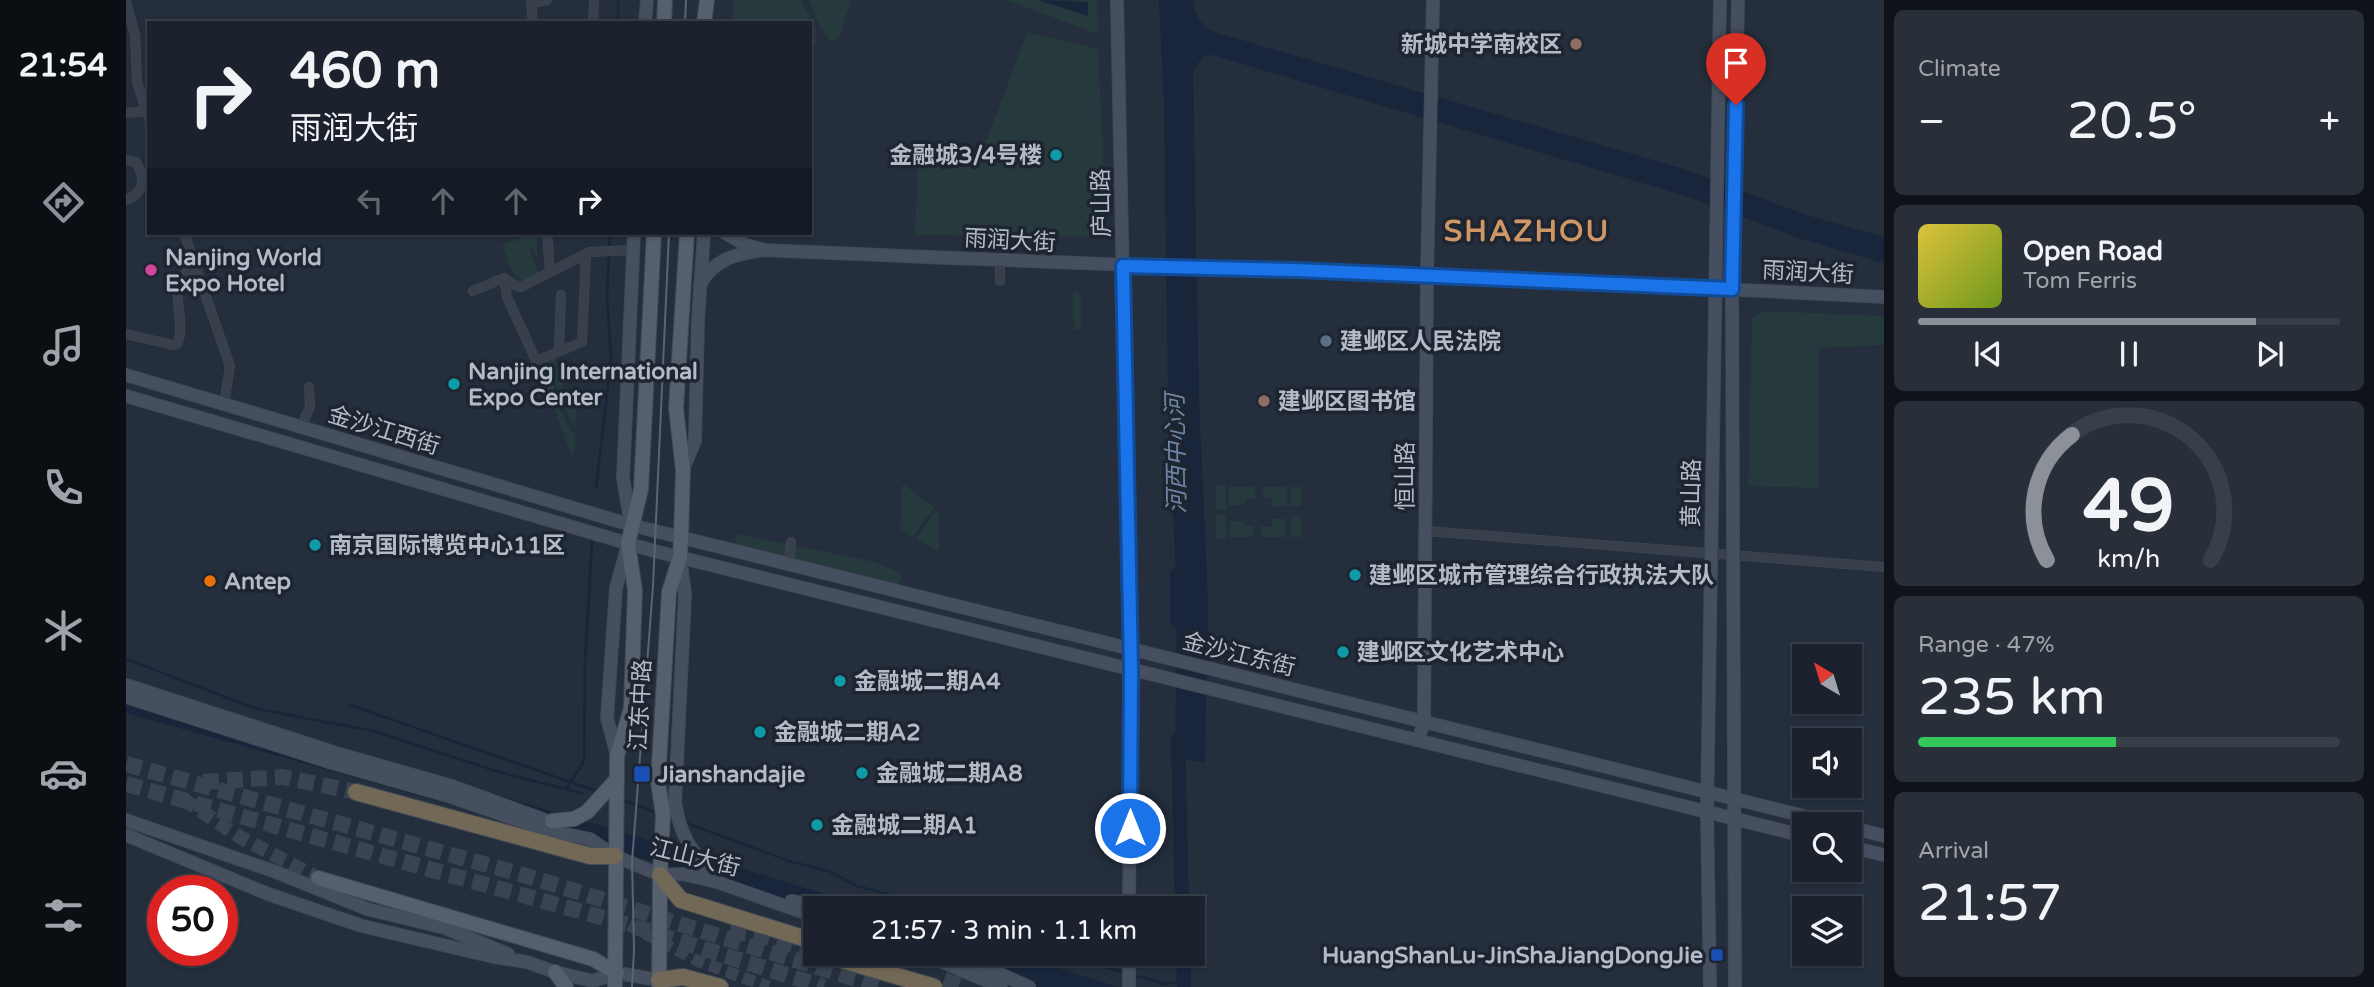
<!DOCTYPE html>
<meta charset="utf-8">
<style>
:root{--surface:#1b222d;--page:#282f39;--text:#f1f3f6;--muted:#a0a4aa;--line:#393f49;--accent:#8c9099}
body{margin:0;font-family:"Varela Round","Noto Sans SC",sans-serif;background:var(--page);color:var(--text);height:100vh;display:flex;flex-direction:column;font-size:26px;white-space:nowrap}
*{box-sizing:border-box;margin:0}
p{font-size:23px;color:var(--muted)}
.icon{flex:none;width:38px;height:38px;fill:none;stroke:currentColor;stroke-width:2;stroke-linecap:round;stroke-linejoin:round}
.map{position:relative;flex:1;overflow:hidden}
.sheet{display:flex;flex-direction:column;gap:10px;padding:10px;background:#0f1319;width:490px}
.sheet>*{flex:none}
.guide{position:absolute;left:21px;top:21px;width:665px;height:214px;border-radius:0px;box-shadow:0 2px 5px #0004,0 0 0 2px var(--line);background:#1b222d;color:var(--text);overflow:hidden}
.needle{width:46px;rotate:322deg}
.tools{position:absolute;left:1666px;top:644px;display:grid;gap:14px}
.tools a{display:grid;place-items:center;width:70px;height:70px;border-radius:0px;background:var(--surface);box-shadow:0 2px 5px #0004,0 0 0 2px var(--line);font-size:35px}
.speed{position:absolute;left:21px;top:875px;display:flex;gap:14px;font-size:35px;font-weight:700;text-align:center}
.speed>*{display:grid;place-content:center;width:91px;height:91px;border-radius:50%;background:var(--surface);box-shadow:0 2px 5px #0004,0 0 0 2px var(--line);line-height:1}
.speed .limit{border:10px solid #d22;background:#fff;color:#111}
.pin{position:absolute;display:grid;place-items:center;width:60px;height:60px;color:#fff;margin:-72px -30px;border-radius:50% 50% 50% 0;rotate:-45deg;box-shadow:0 0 7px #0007}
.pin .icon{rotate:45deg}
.me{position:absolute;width:77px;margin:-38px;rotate:0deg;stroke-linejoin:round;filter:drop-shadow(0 0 5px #0008)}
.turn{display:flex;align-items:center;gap:24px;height:147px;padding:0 28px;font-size:32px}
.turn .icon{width:91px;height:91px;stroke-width:2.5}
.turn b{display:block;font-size:49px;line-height:60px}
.lanes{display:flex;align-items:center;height:66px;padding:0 28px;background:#0003;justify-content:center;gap:35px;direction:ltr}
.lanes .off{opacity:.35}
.big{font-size:52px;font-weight:600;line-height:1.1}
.sheet .tile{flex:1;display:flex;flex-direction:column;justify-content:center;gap:10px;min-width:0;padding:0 24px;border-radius:10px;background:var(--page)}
.sheet .dial{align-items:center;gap:0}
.dial svg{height:182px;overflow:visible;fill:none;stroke:var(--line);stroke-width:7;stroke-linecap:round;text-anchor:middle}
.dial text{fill:var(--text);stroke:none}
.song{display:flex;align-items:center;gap:21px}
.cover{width:84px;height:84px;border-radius:10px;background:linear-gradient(135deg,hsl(50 70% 55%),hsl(80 70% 35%))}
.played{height:7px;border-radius:4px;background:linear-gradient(90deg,var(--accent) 80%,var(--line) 80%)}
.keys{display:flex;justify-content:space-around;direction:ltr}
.heat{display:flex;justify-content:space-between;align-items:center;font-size:38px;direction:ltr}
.charge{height:10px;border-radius:5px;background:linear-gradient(90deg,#34c759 47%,var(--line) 0)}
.trip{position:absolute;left:677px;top:896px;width:402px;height:70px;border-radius:0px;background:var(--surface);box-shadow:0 2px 5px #0004,0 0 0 2px var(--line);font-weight:600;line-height:70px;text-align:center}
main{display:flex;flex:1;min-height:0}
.tabs{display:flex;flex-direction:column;width:126px;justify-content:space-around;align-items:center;background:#0b0e12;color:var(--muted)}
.tabs .icon{width:49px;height:49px}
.tabs .on{color:var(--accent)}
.tabs b{font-size:32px;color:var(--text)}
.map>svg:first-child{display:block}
.green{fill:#263a3d}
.water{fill:#18253a}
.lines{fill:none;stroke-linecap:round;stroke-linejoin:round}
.stream{stroke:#18253a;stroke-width:2.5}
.river{stroke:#18253a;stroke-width:14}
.secondary-tunnel{stroke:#3a4351;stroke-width:12;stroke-dasharray:12 6;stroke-linecap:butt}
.primary-tunnel{stroke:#3a4351;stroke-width:14;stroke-dasharray:14 7;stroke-linecap:butt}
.highway-tunnel{stroke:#3a4351;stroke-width:16;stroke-dasharray:16 8;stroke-linecap:butt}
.street-casing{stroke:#414955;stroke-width:10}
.secondary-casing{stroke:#414955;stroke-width:14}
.primary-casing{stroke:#414955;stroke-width:16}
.highway-casing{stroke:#434b57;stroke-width:18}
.street{stroke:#38404c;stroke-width:9}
.secondary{stroke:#464f5f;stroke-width:12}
.primary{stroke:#565f6c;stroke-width:14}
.highway{stroke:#726856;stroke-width:16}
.tram{stroke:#5a6473;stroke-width:2}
.route-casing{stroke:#114b97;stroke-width:18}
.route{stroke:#1a73e8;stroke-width:12}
.education-dot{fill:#8d6e63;stroke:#1d2531;stroke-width:2.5}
.culture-dot{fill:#0f9aa8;stroke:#1d2531;stroke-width:2.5}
.hotel-dot{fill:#d1479c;stroke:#1d2531;stroke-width:2.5}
.service-dot{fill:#5c6f8a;stroke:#1d2531;stroke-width:2.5}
.food-dot{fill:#e8710a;stroke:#1d2531;stroke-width:2.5}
.transit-dot{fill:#1a4fb4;stroke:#1d2531;stroke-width:2.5}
.labels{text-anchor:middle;stroke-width:7;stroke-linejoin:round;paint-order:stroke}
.poi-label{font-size:23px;font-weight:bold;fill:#b4bbc8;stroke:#1d2531;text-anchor:start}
.street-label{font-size:23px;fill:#b4bbc8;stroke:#1d2531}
.water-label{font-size:24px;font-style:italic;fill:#6e84a5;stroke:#1d2531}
.district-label{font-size:30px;font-weight:bold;letter-spacing:2px;fill:#d09766;stroke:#1d2531}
</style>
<main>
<nav class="tabs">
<b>21:54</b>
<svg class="icon on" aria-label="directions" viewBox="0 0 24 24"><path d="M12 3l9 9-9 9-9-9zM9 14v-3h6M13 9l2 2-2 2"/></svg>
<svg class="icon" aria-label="music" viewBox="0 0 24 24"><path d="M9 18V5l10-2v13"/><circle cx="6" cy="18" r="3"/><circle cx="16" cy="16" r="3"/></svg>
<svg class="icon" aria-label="phone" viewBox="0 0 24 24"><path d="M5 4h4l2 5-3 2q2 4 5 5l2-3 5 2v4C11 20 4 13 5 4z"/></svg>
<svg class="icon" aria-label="climate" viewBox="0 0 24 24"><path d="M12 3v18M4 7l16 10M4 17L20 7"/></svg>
<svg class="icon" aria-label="car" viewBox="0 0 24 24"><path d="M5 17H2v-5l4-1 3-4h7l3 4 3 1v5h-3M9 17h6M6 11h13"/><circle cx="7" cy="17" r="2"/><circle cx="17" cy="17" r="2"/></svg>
<svg class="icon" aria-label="filters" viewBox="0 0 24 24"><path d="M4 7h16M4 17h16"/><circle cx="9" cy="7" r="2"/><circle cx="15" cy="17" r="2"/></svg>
</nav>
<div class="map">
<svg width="1758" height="987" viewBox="0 0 1758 987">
<rect width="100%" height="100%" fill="#242e3c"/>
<!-- green -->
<g class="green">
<polygon points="607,0 675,0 690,28 691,43 684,51 684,23 607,23"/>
<polygon points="683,0 725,0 713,38 704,41 692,23"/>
<polygon points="880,0 912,0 962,16 962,2 947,0 971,0 972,34"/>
<polygon points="901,32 972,49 981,237 789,235 793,141 853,161"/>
<path d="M403,233H410L412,259L405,246L403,248L413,275C386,290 384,265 376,245L403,235Z"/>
<polygon points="951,291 955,296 955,329 948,330 947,294"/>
<polygon points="1637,311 1758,316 1758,345 1693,348 1692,488 1622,486 1626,318"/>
<polygon points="428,357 440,382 436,384 440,395 436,399 420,366 421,362"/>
<polygon points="448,397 451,402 449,428 436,402"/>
<polygon points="432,403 444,430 450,435 448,455 444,452 427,405"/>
<polygon points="779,485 808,508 786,537 774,529 776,486"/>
<rect x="1090" y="485" width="10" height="25"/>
<polygon points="1103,487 1129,487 1129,499 1120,498 1119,505 1103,505"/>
<polygon points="1137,487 1161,487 1161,506 1146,506 1145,498 1137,498"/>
<rect x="1164" y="487" width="11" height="19"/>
<polygon points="810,510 813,512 813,551 790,539"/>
<rect x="1090" y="515" width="10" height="24"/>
<rect x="1164" y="517" width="11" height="20"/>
<polygon points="1146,519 1160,519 1160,537 1135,537 1135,526 1146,527"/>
<polygon points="1104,521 1118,521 1118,526 1128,526 1127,537 1103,537"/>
<polygon points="612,534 749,562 776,574 772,586 609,544"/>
</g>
<!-- water -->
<g class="water">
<polygon points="912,0 962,2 962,16"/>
<path d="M1033,0H1067C1070,14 1074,27 1088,32L1561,170L1680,215L1758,237V263L1676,239L1557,195L1086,55L1077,56L1067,71L1073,400L1082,601L1079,763L1049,757L1051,596L1042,396L1038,106Z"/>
<path d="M0,688C249,759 497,830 743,908H690L0,713Z"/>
<polygon points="806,954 887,954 992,987 911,987"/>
</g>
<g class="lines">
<!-- stream -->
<g class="stream">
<polyline points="492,23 492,0"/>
<polyline points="470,487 485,360 481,294 484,233"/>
<polyline points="0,659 128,708 251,732 376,773 440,789 458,761 459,661 466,542"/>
<polyline points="224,705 473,792"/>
<polyline points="440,789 457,794"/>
<polyline points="496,800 532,813"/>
<polyline points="558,822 663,861 702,871 731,886 780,899 802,908"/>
<polyline points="932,954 1000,973"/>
<polyline points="1006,975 1040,984 1058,981"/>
</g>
<!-- river -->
<g class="river">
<polyline points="1051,575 1051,621"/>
<polyline points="1052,740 1056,908"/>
<polyline points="1057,954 1058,987"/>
</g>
<!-- secondary-tunnel -->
<polyline class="secondary-tunnel" points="503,925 572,961 643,987"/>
<!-- primary-tunnel -->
<polyline class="primary-tunnel" points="57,799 114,837 192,878"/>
<!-- highway-tunnel -->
<g class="highway-tunnel">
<polyline points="0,764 401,876 755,987"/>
<polyline points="77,782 157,777 230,792"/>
<polyline points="0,784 503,925 698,987"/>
<polyline points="604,932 629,934 690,952"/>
<polyline points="818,980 837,987"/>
</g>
<!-- street casing -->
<g class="street-casing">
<g id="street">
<polyline points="405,0 407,23"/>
<polyline points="0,2 9,35 11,82 23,119"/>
<polyline points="405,3 421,0"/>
<polyline points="467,23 468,0"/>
<polyline points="0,113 20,111"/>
<path d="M0,160L10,162C20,179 19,192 0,200"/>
<polyline points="58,233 104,366 98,404"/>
<polyline points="421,233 424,271"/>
<polyline points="874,261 874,281"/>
<polyline points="378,278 386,284 395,287 464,252 507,250"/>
<polyline points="378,278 381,297 423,389"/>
<polyline points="347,291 378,278"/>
<path d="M0,334L47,345L51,344C63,322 36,279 69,268"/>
<polyline points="433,351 435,295"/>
<polyline points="410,361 456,342 460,254"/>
<polyline points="175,427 184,407 183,387"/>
<polyline points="1300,531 1758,567"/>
<polyline points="663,564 665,542"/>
</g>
</g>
<!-- secondary casing -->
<g class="secondary-casing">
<g id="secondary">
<polyline points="991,0 1005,669 1003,908"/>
<polyline points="519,23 521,0"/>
<polyline points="599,233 620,245 635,249"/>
<path d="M574,284C589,258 611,254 638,250C1012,267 1385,277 1758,297"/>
<polyline points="0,375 505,525 1710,824"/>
<polyline points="0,396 528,551 1678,836"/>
<polyline points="557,469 569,441 572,320 578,233"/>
<polyline points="505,525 497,478 508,233"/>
<polyline points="0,685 210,753 326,786 433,825"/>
<polyline points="0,697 206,763 322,796 424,831 464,839 489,856 534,875 557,874 591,882 690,917"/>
<polyline points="1295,731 1298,723 1301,275 1307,0"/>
<polyline points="491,756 481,718 490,588 501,548"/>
<path d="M549,801C554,839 568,853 591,882"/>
<polyline points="537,815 549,801 559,595 554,557"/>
<polyline points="0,820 150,872 241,909 319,928 382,954"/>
<polyline points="1724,827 1758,836"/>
<polyline points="0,835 142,894 236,926 368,957 401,962 429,972 467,981 491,973 533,980 543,987"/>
<polyline points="1724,847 1758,855"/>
<polyline points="665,901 703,908"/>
<polyline points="798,954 875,987"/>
<polyline points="830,954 903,987"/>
<polyline points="1003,987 1003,954"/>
<polyline points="1584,987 1581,813 1594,0"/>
<polyline points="1609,987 1606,289 1612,0"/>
</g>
</g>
<!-- primary casing -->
<g class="primary-casing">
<g id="primary">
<polyline points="538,23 539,0"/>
<polyline points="578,23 581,0"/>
<polyline points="426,821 448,819 461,812 491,779"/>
<polyline points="192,878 467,959 491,973"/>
<polyline points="429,972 440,987"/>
<polyline points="489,987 491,756 505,708 509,590 502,544 515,489 528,233"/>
<polyline points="533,987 534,875 537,815 532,782 543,592 554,557 555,538 557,470 550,408 561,233"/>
</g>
</g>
<!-- highway casing -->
<g class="highway-casing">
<g id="highway">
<polyline points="230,792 464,856 489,856"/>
<polyline points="534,875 555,900 690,942"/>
<polyline points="696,954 808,987"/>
<polyline points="533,980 557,977 594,987"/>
</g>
</g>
<!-- street -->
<use href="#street" class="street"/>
<!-- secondary -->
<use href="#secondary" class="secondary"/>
<!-- primary -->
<use href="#primary" class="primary"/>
<!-- highway -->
<use href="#highway" class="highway"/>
<!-- tram -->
<g class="tram">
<polyline points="559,23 560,0"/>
<polyline points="506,987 508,950 506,862 527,586 543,233"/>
</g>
</g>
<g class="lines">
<!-- route casing -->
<g class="route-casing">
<polyline id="route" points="1004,828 1005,669 997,266 1170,270 1606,289 1610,105"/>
</g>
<!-- route -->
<use href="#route" class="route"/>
</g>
<!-- markers -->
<g class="education-dot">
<circle cx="1450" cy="44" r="7"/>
<circle cx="1138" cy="401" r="7"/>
</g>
<g class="culture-dot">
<circle cx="930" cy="155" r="7"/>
<circle cx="328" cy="384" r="7"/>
<circle cx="189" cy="545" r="7"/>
<circle cx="1229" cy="575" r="7"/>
<circle cx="1217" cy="652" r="7"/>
<circle cx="714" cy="681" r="7"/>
<circle cx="634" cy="732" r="7"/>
<circle cx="736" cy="773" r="7"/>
<circle cx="691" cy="825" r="7"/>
</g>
<circle class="hotel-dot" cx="25" cy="270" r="7"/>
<circle class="service-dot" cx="1200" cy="341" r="7"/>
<circle class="food-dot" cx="84" cy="581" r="7"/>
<g class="transit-dot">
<rect x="507" y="765" width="18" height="18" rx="3.5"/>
<rect x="1584" y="948" width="14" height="14" rx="3.5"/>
</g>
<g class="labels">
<!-- poi labels -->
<g class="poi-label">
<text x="1436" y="52" text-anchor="end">新城中学南校区</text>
<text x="916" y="163" text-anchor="end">金融城3/4号楼</text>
<text x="39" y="265">Nanjing World<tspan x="39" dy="26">Expo Hotel</tspan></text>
<text x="1214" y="349">建邺区人民法院</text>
<text x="342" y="379">Nanjing International<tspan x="342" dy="26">Expo Center</tspan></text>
<text x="1152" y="409">建邺区图书馆</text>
<text x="203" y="553">南京国际博览中心11区</text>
<text x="1243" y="583">建邺区城市管理综合行政执法大队</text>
<text x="98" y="589">Antep</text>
<text x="1231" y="660">建邺区文化艺术中心</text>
<text x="728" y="689">金融城二期A4</text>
<text x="648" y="740">金融城二期A2</text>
<text x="750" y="781">金融城二期A8</text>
<text x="532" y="782">Jianshandajie</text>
<text x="705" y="833">金融城二期A1</text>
<text x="1577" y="963" text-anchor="end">HuangShanLu-JinShaJiangDongJie</text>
</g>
<!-- street labels -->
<g class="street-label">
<text transform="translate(975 203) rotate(-91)" y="8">庐山路</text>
<text transform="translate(884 240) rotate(3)" y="8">雨润大街</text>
<text transform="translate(1682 272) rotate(3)" y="8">雨润大街</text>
<text transform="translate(258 430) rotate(17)" y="8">金沙江西街</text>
<text transform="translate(1279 476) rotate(-90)" y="8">恒山路</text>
<text transform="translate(1565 493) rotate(-89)" y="8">黄山路</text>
<text transform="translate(1113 654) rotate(14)" y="8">金沙江东街</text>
<text transform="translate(514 705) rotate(-87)" y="8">江东中路</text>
<text transform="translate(569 857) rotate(14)" y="8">江山大街</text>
</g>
<!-- water labels -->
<g class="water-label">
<text transform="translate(1050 454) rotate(-91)" y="8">河西中心河</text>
</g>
<!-- district labels -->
<g class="district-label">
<text x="1401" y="241">SHAZHOU</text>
</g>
</g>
</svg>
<div class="tools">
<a><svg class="needle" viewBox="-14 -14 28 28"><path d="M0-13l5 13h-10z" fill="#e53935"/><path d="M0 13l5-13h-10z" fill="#a0a4aa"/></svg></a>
<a><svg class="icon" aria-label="sound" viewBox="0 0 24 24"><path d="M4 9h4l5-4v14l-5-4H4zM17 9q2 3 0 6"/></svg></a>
<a><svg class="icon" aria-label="search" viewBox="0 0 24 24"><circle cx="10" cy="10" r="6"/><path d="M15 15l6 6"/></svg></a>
<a><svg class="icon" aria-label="layers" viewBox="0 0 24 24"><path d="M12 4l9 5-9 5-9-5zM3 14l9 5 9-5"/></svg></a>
</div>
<div class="speed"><div class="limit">50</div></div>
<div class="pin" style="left:1610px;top:105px;background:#d93025"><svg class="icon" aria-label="arrive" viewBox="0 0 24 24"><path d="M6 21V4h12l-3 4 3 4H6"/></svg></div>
<svg class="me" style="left:1004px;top:828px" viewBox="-20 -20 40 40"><circle r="17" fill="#1a73e8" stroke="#fff" stroke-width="3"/><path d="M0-11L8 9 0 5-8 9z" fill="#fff"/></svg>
<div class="trip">21:57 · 3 min · 1.1 km</div>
<div class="guide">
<div class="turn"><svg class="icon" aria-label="right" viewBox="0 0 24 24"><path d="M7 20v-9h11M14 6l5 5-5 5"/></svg><div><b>460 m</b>雨润大街</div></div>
<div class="lanes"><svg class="icon off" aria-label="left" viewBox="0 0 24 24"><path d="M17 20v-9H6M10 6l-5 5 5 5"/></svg><svg class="icon off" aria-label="ahead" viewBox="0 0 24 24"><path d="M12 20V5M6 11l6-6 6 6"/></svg><svg class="icon off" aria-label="ahead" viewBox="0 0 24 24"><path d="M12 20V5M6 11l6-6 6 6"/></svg><svg class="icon" aria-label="right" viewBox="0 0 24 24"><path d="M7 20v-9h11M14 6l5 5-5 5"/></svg></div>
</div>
</div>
<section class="sheet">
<div class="tile"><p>Climate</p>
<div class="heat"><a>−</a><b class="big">20.5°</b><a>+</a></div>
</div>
<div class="tile">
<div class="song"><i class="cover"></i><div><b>Open Road</b><p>Tom Ferris</p></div></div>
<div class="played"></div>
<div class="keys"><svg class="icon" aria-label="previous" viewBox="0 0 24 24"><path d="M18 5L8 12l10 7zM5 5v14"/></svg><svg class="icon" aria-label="pause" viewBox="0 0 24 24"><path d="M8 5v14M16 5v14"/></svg><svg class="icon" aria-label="next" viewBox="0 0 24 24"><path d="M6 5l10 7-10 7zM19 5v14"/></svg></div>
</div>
<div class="tile dial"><svg viewBox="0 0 100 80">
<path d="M14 69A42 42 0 1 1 86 69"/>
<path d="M14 69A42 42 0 0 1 25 14" stroke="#8c9099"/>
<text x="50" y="56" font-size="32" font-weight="700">49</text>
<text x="50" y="72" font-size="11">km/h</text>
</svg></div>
<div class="tile"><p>Range · 47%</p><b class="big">235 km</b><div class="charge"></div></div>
<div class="tile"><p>Arrival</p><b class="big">21:57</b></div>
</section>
</main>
